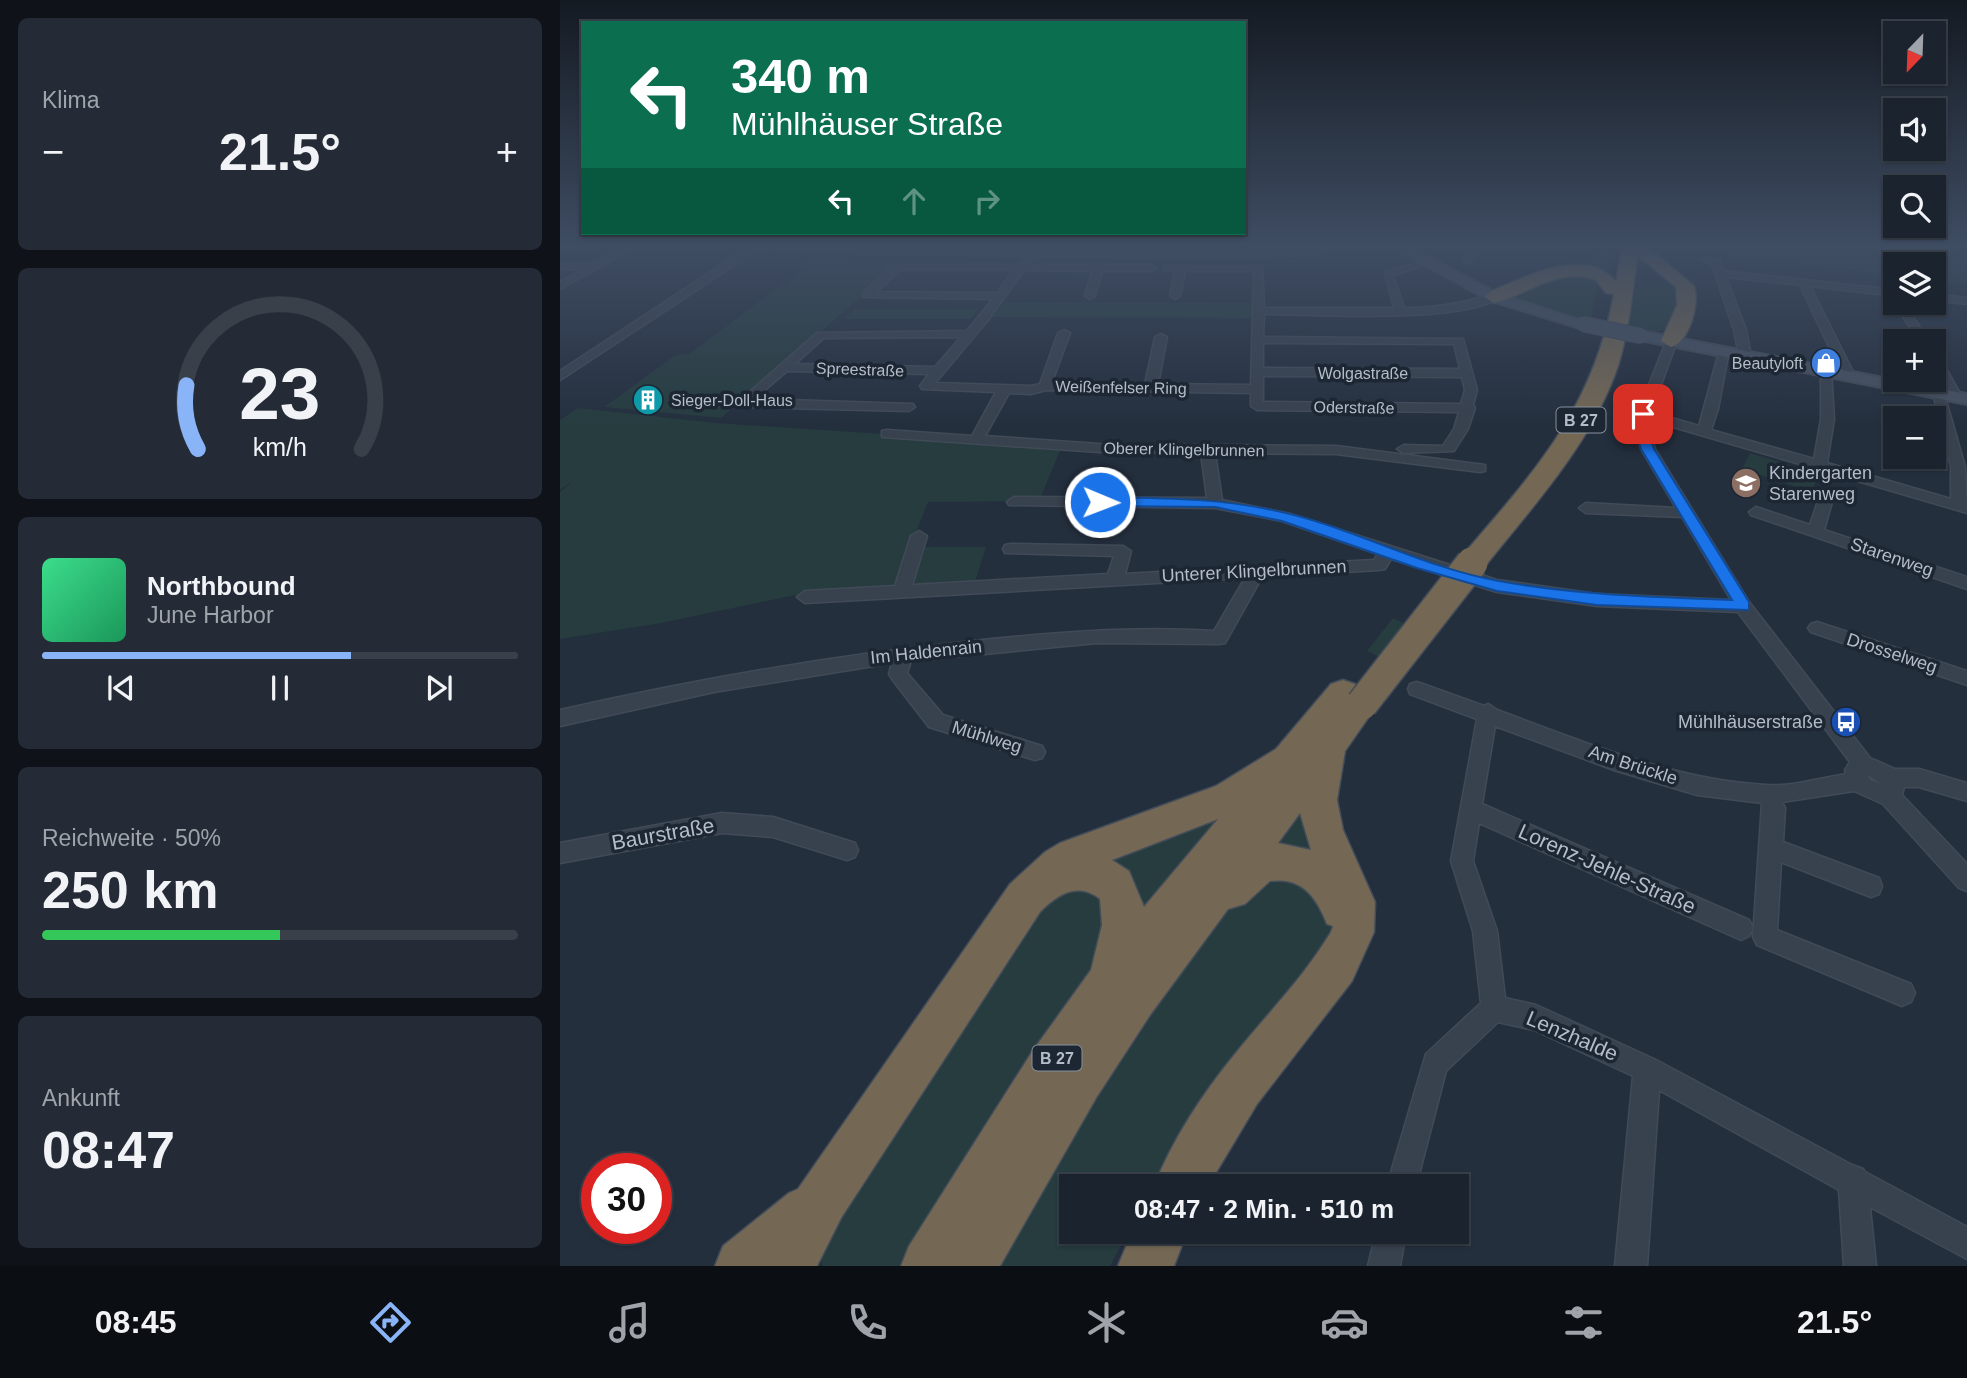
<!DOCTYPE html>
<html lang="de">
<meta charset="utf-8">
<style>
:root{--surface:#1b232e;--page:#242b36;--text:#f1f3f6;--muted:#a0a4aa;--line:#39404a;--accent:#8ab4f8}
body{margin:0;font-family:Arial,sans-serif;background:var(--page);color:var(--text);height:100vh;display:flex;flex-direction:column;font-size:26px;white-space:nowrap}
*{box-sizing:border-box;margin:0}
p{font-size:23px;color:var(--muted)}
.icon{flex:none;width:38px;height:38px;fill:none;stroke:currentColor;stroke-width:2;stroke-linecap:round;stroke-linejoin:round}
.map{position:relative;flex:1;overflow:hidden}
.drawer{display:flex;flex-direction:column;gap:18px;padding:18px;background:#0f1319;width:560px}
.drawer>*{flex:none}
.guide{position:absolute;left:21px;top:21px;width:665px;height:214px;border-radius:0px;box-shadow:0 2px 5px #0004,0 0 0 2px var(--line);background:#0b6e4f;color:#fff;overflow:hidden}
.needle{width:46px;rotate:203deg}
.controls{position:absolute;left:1323px;top:21px;display:grid;gap:14px}
.controls a{display:grid;place-items:center;width:63px;height:63px;border-radius:0px;background:var(--surface);box-shadow:0 2px 5px #0004,0 0 0 2px var(--line);font-size:35px}
.speed{position:absolute;left:21px;top:1153px;display:flex;gap:14px;font-size:35px;font-weight:700;text-align:center}
.speed>*{display:grid;place-content:center;width:91px;height:91px;border-radius:50%;background:var(--surface);box-shadow:0 2px 5px #0004,0 0 0 2px var(--line);line-height:1}
.speed .limit{border:10px solid #d22;background:#fff;color:#111}
.pin{position:absolute;display:grid;place-items:center;width:60px;height:60px;color:#fff;margin:-30px;border-radius:14px;box-shadow:0 4px 10px #0006}
.me{position:absolute;width:77px;margin:-38px;rotate:91deg;stroke-linejoin:round;filter:drop-shadow(0 0 5px #0008)}
.turn{display:flex;align-items:center;gap:24px;height:147px;padding:0 35px;font-size:32px}
.turn .icon{width:91px;height:91px;stroke-width:2.5}
.turn b{display:block;font-size:49px;line-height:60px}
.lanes{display:flex;align-items:center;height:66px;padding:0 35px;background:#0003;justify-content:center;gap:35px;direction:ltr}
.lanes .off{opacity:.35}
.big{font-size:52px;font-weight:700;line-height:1.1}
.drawer .tile{flex:1;display:flex;flex-direction:column;justify-content:center;gap:10px;min-width:0;padding:0 24px;border-radius:10px;background:var(--page)}
.drawer .dial{align-items:center;gap:0}
.dial svg{height:182px;overflow:visible;fill:none;stroke:var(--line);stroke-width:7;stroke-linecap:round;text-anchor:middle}
.dial text{fill:var(--text);stroke:none}
.song{display:flex;align-items:center;gap:21px}
.cover{width:84px;height:84px;border-radius:10px;background:linear-gradient(135deg,hsl(150 70% 55%),hsl(150 70% 35%))}
.played{height:7px;border-radius:4px;background:linear-gradient(90deg,var(--accent) 65%,var(--line) 65%)}
.keys{display:flex;justify-content:space-around;direction:ltr}
.heat{display:flex;justify-content:space-between;align-items:center;font-size:38px;direction:ltr}
.charge{height:10px;border-radius:5px;background:linear-gradient(90deg,#34c759 50%,var(--line) 0)}
.trip{position:absolute;left:499px;top:1174px;width:410px;height:70px;border-radius:0px;background:var(--surface);box-shadow:0 2px 5px #0004,0 0 0 2px var(--line);font-weight:700;line-height:70px;text-align:center}
.tabs{display:flex;height:112px;justify-content:space-around;align-items:center;background:#0b0e12;color:var(--muted)}
.tabs .icon{width:49px;height:49px}
.tabs .active{color:var(--accent)}
.tabs b{font-size:32px;color:var(--text)}
main{display:flex;flex:1;min-height:0}
.map>svg:first-child{display:block}
.green{fill:#263c3f}
.lines{fill:none;stroke-linecap:round;stroke-linejoin:round}
.street-casing{stroke:#414a57;stroke-width:3}
.secondary-casing{stroke:#414a57;stroke-width:4}
.highway-casing{stroke:#434c59;stroke-width:3}
.street{fill:#38414e;fill-rule:evenodd}
.secondary{fill:#465061;fill-rule:evenodd}
.highway{fill:#746855;fill-rule:evenodd}
.secondary-bridge-casing{stroke:#414a57;stroke-width:17;stroke-linecap:butt}
.highway-bridge-casing{stroke:#434c59;stroke-width:34;stroke-linecap:butt}
.secondary-bridge{stroke:#465061;stroke-width:15}
.highway-bridge{stroke:#746855;stroke-width:31}
.route{fill:#1a73e8;stroke:#114b97;stroke-width:2}
.labels{text-anchor:middle;stroke-width:7;stroke-linejoin:round;paint-order:stroke}
.far-poi-label{font-size:16px;fill:#b4bcc9;stroke:#1d2633;text-anchor:end}
.far-street-label{font-size:16px;fill:#b4bcc9;stroke:#1d2633}
.shield{fill:#1d2633;stroke:#878f9c;stroke-width:2}
.shield-label{font-size:16px;font-weight:bold;fill:#b4bcc9}
.poi-label{font-size:18px;fill:#b4bcc9;stroke:#1d2633;text-anchor:start}
.street-label{font-size:18px;fill:#b4bcc9;stroke:#1d2633}
.near-street-label{font-size:21px;fill:#b4bcc9;stroke:#1d2633}
</style>
<main>
<section class="drawer">
<div class="tile"><p>Klima</p>
<div class="heat"><a>−</a><b class="big">21.5°</b><a>+</a></div>
</div>
<div class="tile dial"><svg viewBox="0 0 100 80">
<path d="M14 69A42 42 0 1 1 86 69"/>
<path d="M14 69A42 42 0 0 1 9 41" stroke="#8ab4f8"/>
<text x="50" y="56" font-size="32" font-weight="700">23</text>
<text x="50" y="72" font-size="11">km/h</text>
</svg></div>
<div class="tile">
<div class="song"><i class="cover"></i><div><b>Northbound</b><p>June Harbor</p></div></div>
<div class="played"></div>
<div class="keys"><svg class="icon" aria-label="previous" viewBox="0 0 24 24"><path d="M18 5L8 12l10 7zM5 5v14"/></svg><svg class="icon" aria-label="pause" viewBox="0 0 24 24"><path d="M8 5v14M16 5v14"/></svg><svg class="icon" aria-label="next" viewBox="0 0 24 24"><path d="M6 5l10 7-10 7zM19 5v14"/></svg></div>
</div>
<div class="tile"><p>Reichweite · 50%</p><b class="big">250 km</b><div class="charge"></div></div>
<div class="tile"><p>Ankunft</p><b class="big">08:47</b></div>
</section>
<div class="map">
<svg width="1407" height="1266" viewBox="0 0 1407 1266">
<rect width="100%" height="100%" fill="#242f3e"/>
<!-- green -->
<g class="green">
<polygon points="1051,248 1049,275 1036,268 1008,266"/>
<polygon points="1144,248 1344,248 1407,257 1407,285 1374,281 1374,264 1335,264 1335,276 1144,252"/>
<polygon points="252,254 339,260 331,271 161,418 44,407 116,355 129,354 244,269 236,268"/>
<polygon points="995,275 1032,276 1037,281 1031,322 952,299"/>
<polygon points="1092,280 1111,282 1126,292 1107,329 1095,332 1066,328 1075,290 1082,281"/>
<polygon points="445,302 694,303 691,318 432,317"/>
<polygon points="294,309 418,309 410,319 284,319"/>
<polygon points="18,408 156,423 502,446 479,501 368,502 333,589 245,593 101,623 0,639 0,492 14,480 0,490 0,420"/>
<polygon points="1190,453 1259,474 1252,492 1182,469"/>
<polygon points="361,547 426,547 414,585 367,587 352,582"/>
<polygon points="833,618 871,636 846,670 807,651"/>
<polygon points="739,798 766,868 708,854"/>
<polygon points="660,811 649,837 577,926 545,865 566,844"/>
<polygon points="705,876 741,878 772,923 769,942 606,1161 593,1186 511,1186 511,1232 568,1232 550,1266 429,1266 523,1104 669,901"/>
<polygon points="503,883 549,899 543,952 348,1266 262,1266 262,1254 310,1167 463,916"/>
</g>
<g class="lines">
<!-- street casing -->
<g class="street-casing">
<g id="street">
<polygon points="62,248 74,248 0,289 0,282 23,270 0,269 0,263 32,264"/>
<path d="M182,248L469,251L481,248L479,251L680,252L783,248L754,254L704,258L474,257L469,265H591L596,268L591,271H542L535,296L530,299L525,296L532,271L464,270L428,320L375,383L471,386L480,384L498,333L504,330L510,333L492,382L585,384L595,337L601,334L607,337L598,384L691,385L694,271H625L620,296L615,299L610,296L615,271L604,270V266H702L704,308H834L825,272L868,260V264L833,275L844,308C877,308 903,303 934,294L939,297C905,324 753,314 704,314L703,337L903,339L917,390L913,405L915,408L908,429L894,451L844,453L837,449L844,445L883,446L894,429L899,412L697,410L691,406V393L486,390L471,394L449,393L425,436L539,444L776,446L925,465V471L920,472L776,454L655,453L662,500L730,514L937,580L1037,594L1171,600L1122,517L1026,513L1019,508L1026,503L1116,508L1081,449L1074,423L1107,339L1117,341L1091,412L1139,426L1159,352L1169,350L1158,409L1151,430L1254,459L1261,419V372L1271,369L1274,419L1267,463L1391,499V467L1373,393L1383,390L1405,467L1407,513L1089,420L1088,423L1095,449L1189,602L1310,758L1335,769H1359L1407,783V801L1359,787H1344L1342,795L1407,864V891L1399,888L1323,804L1294,791L1222,802L1225,808L1223,842L1319,878L1322,886L1319,894L1311,897L1221,862L1217,930L1351,984L1355,993L1351,1002L1342,1006L1197,945L1193,937L1202,803L1137,795L1054,770L935,726L922,804L1189,920L1193,928L1189,936L1181,940L919,823L913,861L937,931L945,998L976,1005L1096,1060L1292,1165L1303,1169L1305,1172L1407,1227V1259L1310,1207L1316,1266H1284L1279,1190L1099,1090L1087,1266H1055L1073,1076L974,1030L938,1022L886,1071L856,1186H827L866,1054L921,1003L913,931L891,861L917,719L850,694L848,689L850,684L857,682L924,706L928,704L937,710C1024,742 1113,780 1206,785C1232,787 1261,778 1286,774L1285,770L1290,762L1178,612L1037,606L937,592L831,559L825,569L819,570L702,577L665,643L659,644L537,643L351,661L347,673L383,715L482,746L485,752L482,758L475,760L369,727L332,679L329,674L332,663L154,692L0,726V710C134,680 268,656 404,642C487,633 570,626 654,631L685,578L245,603L237,597L245,591L335,586L351,536L359,531L367,536L352,585L548,574L554,556L445,553L443,549L445,545L451,544L563,546L571,551L565,574L814,560L818,554L722,521L655,508L449,505L447,502L454,497L647,498L641,453L539,452L322,437V431L327,430L412,436L436,392L362,389L360,386L369,374L227,371L194,399L353,404L355,407L349,411L183,407L177,403L257,333L407,331L433,299L303,297V293L334,265H459L465,256L196,251L0,380V371L184,250ZM340,270H454L437,293L316,292ZM401,337L375,367L235,364L264,338ZM703,343L894,344L900,369L703,368ZM703,376L902,377L905,390L901,404L703,402ZM1307,774L1323,785L1310,780Z"/>
<polygon points="911,248 921,248 910,262 904,262 902,260"/>
<polygon points="1146,257 1159,260 1164,271 1335,290 1335,296 1250,286 1295,376 1289,380 1283,376 1240,285 1166,277 1186,330 1191,356 1185,359 1179,356 1174,330 1152,264 1141,260"/>
<polygon points="1374,294 1407,298 1407,304 1374,300"/>
<polygon points="1335,301 1344,303 1369,341 1359,341 1334,303"/>
<polygon points="1374,355 1380,358 1402,397 1400,400 1390,397 1374,368"/>
<polygon points="1268,488 1275,492 1264,530 1407,577 1407,589 1191,515 1189,512 1196,507 1250,525 1261,492"/>
<polygon points="1257,622 1407,671 1407,685 1251,632 1248,628 1251,624"/>
<polygon points="162,813 213,817 295,843 298,850 295,857 287,860 213,837 162,833 0,863 0,843"/>
<polygon points="816,1232 846,1232 840,1266 808,1266"/>
</g>
</g>
<!-- secondary casing -->
<g class="secondary-casing">
<g id="secondary">
<polygon points="834,248 850,248 939,294 1031,324 1023,329 929,300"/>
<polygon points="1081,331 1407,394 1407,404 1075,339 1075,333"/>
</g>
</g>
<!-- highway casing -->
<g class="highway-casing">
<g id="highway">
<path d="M1062,248H1089L1134,286C1140,302 1130,342 1111,347L1101,341L1117,305L1116,287L1077,255C1073,292 1069,330 1058,366C1032,443 972,507 922,570L912,573L902,570L898,563L902,556C975,471 1033,409 1054,294L1046,293L1036,280C997,267 970,294 934,303L925,297C930,290 940,288 948,284C980,270 1031,250 1056,282Z"/>
<path d="M783,680L795,684L799,695L810,698L815,708L785,751L777,800L783,830L815,902L814,932L792,981L697,1104L648,1186H594C613,1139 643,1093 675,1054C708,1013 744,977 771,932L773,926L767,924C756,896 742,877 710,881L685,904L668,909L590,1015L536,1098L440,1266H341L349,1246L472,1052L531,970L542,925L540,899C517,881 497,895 480,912L281,1218L257,1266H155L163,1246L229,1193L238,1189L450,884L485,852L500,843L656,786L716,749L771,684ZM740,813L751,850L718,843ZM658,819L584,907L569,871L552,860Z"/>
<polygon points="572,1232 627,1232 614,1266 558,1266"/>
</g>
</g>
<!-- street -->
<use href="#street" class="street"/>
<!-- secondary -->
<use href="#secondary" class="secondary"/>
<!-- highway -->
<use href="#highway" class="highway"/>
<!-- secondary-bridge casing -->
<g class="secondary-bridge-casing">
<polyline id="secondary-bridge" points="1023,324 1081,336"/>
</g>
<!-- highway-bridge casing -->
<g class="highway-bridge-casing">
<polyline id="highway-bridge" points="802,704 912,563"/>
</g>
<!-- secondary-bridge -->
<use href="#secondary-bridge" class="secondary-bridge"/>
<!-- highway-bridge -->
<use href="#highway-bridge" class="highway-bridge"/>
</g>
<!-- sky -->
<linearGradient id="sky" x2="0" y2="1"><stop stop-color="#141a22"/><stop offset="0.58" stop-color="#3f4d63"/><stop offset="1" stop-color="#3f4d63" stop-opacity="0"/></linearGradient>
<rect width="1407" height="425" fill="url(#sky)"/>
<!-- route -->
<path class="route" d="M1079,411L1089,414L1087,429L1094,449L1189,602V610L1037,605L937,591L857,568L722,521L655,507L540,506L534,502L540,497C604,498 664,498 726,513C798,530 865,568 939,581C1016,595 1094,597 1172,600L1081,449L1075,429Z"/>
<!-- icons -->
<defs>
<g id="shop-disc" transform="scale(1.575)"><circle r="9.5" fill="#3f7fe0" stroke="#1d2633"/><path d="M-5-2.5h2.3a2.7 3.5 0 0 1 5.4 0H5L5.5 6h-11ZM-1.5-2.5h3a1.5 2.3 0 0 0-3 0Z" fill="#fff"/></g>
<g id="building-disc" transform="scale(1.575)"><circle r="9.5" fill="#0f9aa8" stroke="#1d2633"/><path d="M-4-6H4V6H1V3H-1V6H-4ZM-2.5-4.3h1.7v1.8h-1.7ZM.8-4.3h1.7v1.8H.8ZM-2.5-1h1.7V.8h-1.7ZM.8-1h1.7V.8H.8Z" fill="#fff"/></g>
<g id="school-disc" transform="scale(1.575)"><circle r="9.5" fill="#8d6e63" stroke="#1d2633"/><path d="M0-5L7-2L0 1L-7-2ZM-4 1L0 2.5L4 1V4Q0 6-4 4Z" fill="#fff"/></g>
<g id="bus-disc" transform="scale(1.575)"><circle r="9.5" fill="#1a4fb4" stroke="#1d2633"/><path d="M-5-6H5V4H4V6H2V4H-2V6H-4V4H-5ZM-3.5-4V0h7V-4ZM-3.5 1.2v1.5H-2V1.2ZM2 1.2v1.5H3.5V1.2Z" fill="#fff"/></g>
</defs>
<g fill-rule="evenodd">
<use href="#shop-disc" x="1266" y="363"/>
<use href="#building-disc" x="88" y="400"/>
<use href="#school-disc" x="1186" y="483"/>
<use href="#bus-disc" x="1286" y="722"/>
</g>
<g class="labels">
<!-- far-poi labels -->
<g class="far-poi-label">
<text x="1243" y="369">Beautyloft</text>
<text x="111" y="406" text-anchor="start">Sieger-Doll-Haus</text>
</g>
<!-- far-street labels -->
<g class="far-street-label">
<text transform="translate(300 369) rotate(2)" y="6">Spreestraße</text>
<text x="803" y="379">Wolgastraße</text>
<text transform="translate(561 387) rotate(1)" y="6">Weißenfelser Ring</text>
<text transform="translate(794 407) rotate(1)" y="6">Oderstraße</text>
<text transform="translate(624 449) rotate(1)" y="6">Oberer Klingelbrunnen</text>
</g>
<!-- shield labels -->
<g class="shield">
<rect x="996.5" y="407.5" width="49" height="25" rx="5"/>
<rect x="472.5" y="1045.5" width="49" height="25" rx="5"/>
</g>
<g class="shield-label">
<text x="1021" y="426">B 27</text>
<text x="497" y="1064">B 27</text>
</g>
<!-- poi labels -->
<g class="poi-label">
<text x="1209" y="479">Kindergarten<tspan x="1209" dy="21">Starenweg</tspan></text>
<text x="1263" y="728" text-anchor="end">Mühlhäuserstraße</text>
</g>
<!-- street labels -->
<g class="street-label">
<text transform="translate(1332 557) rotate(19)" y="6">Starenweg</text>
<text transform="translate(694 571) rotate(-3)" y="6">Unterer Klingelbrunnen</text>
<text transform="translate(366 652) rotate(-6)" y="6">Im Haldenrain</text>
<text transform="translate(1332 653) rotate(18)" y="6">Drosselweg</text>
<text transform="translate(427 737) rotate(17)" y="6">Mühlweg</text>
<text transform="translate(1073 765) rotate(18)" y="6">Am Brückle</text>
</g>
<!-- near-street labels -->
<g class="near-street-label">
<text transform="translate(103 834) rotate(-10)" y="7">Baurstraße</text>
<text transform="translate(1047 869) rotate(24)" y="7">Lorenz-Jehle-Straße</text>
<text transform="translate(1012 1036) rotate(23)" y="7">Lenzhalde</text>
</g>
</g>
</svg>
<div class="controls">
<a><svg class="needle" viewBox="-14 -14 28 28"><path d="M0-13l5 13h-10z" fill="#e53935"/><path d="M0 13l5-13h-10z" fill="#a0a4aa"/></svg></a>
<a><svg class="icon" aria-label="sound" viewBox="0 0 24 24"><path d="M4 9h4l5-4v14l-5-4H4zM17 9q2 3 0 6"/></svg></a>
<a><svg class="icon" aria-label="search" viewBox="0 0 24 24"><circle cx="10" cy="10" r="6"/><path d="M15 15l6 6"/></svg></a>
<a><svg class="icon" aria-label="layers" viewBox="0 0 24 24"><path d="M12 4l9 5-9 5-9-5zM3 14l9 5 9-5"/></svg></a>
<a>+</a>
<a>−</a>
</div>
<div class="speed"><div class="limit">30</div></div>
<div class="pin" style="left:1083px;top:414px;background:#d93025"><svg class="icon" aria-label="arrive" viewBox="0 0 24 24"><path d="M6 21V4h12l-3 4 3 4H6"/></svg></div>
<svg class="me" style="left:540px;top:502px" viewBox="-20 -20 40 40"><circle r="17" fill="#1a73e8" stroke="#fff" stroke-width="3"/><path d="M0-11L8 9 0 5-8 9z" fill="#fff"/></svg>
<div class="trip">08:47 · 2 Min. · 510 m</div>
<div class="guide">
<div class="turn"><svg class="icon" aria-label="left" viewBox="0 0 24 24"><path d="M17 20v-9H6M10 6l-5 5 5 5"/></svg><div><b>340 m</b>Mühlhäuser Straße</div></div>
<div class="lanes"><svg class="icon" aria-label="left" viewBox="0 0 24 24"><path d="M17 20v-9H6M10 6l-5 5 5 5"/></svg><svg class="icon off" aria-label="ahead" viewBox="0 0 24 24"><path d="M12 20V5M6 11l6-6 6 6"/></svg><svg class="icon off" aria-label="right" viewBox="0 0 24 24"><path d="M7 20v-9h11M14 6l5 5-5 5"/></svg></div>
</div>
</div>
</main>
<nav class="tabs">
<b>08:45</b>
<svg class="icon active" aria-label="directions" viewBox="0 0 24 24"><path d="M12 3l9 9-9 9-9-9zM9 14v-3h6M13 9l2 2-2 2"/></svg>
<svg class="icon" aria-label="music" viewBox="0 0 24 24"><path d="M9 18V5l10-2v13"/><circle cx="6" cy="18" r="3"/><circle cx="16" cy="16" r="3"/></svg>
<svg class="icon" aria-label="phone" viewBox="0 0 24 24"><path d="M5 4h4l2 5-3 2q2 4 5 5l2-3 5 2v4C11 20 4 13 5 4z"/></svg>
<svg class="icon" aria-label="climate" viewBox="0 0 24 24"><path d="M12 3v18M4 7l16 10M4 17L20 7"/></svg>
<svg class="icon" aria-label="car" viewBox="0 0 24 24"><path d="M5 17H2v-5l4-1 3-4h7l3 4 3 1v5h-3M9 17h6M6 11h13"/><circle cx="7" cy="17" r="2"/><circle cx="17" cy="17" r="2"/></svg>
<svg class="icon" aria-label="filters" viewBox="0 0 24 24"><path d="M4 7h16M4 17h16"/><circle cx="9" cy="7" r="2"/><circle cx="15" cy="17" r="2"/></svg>
<b>21.5°</b>
</nav>
